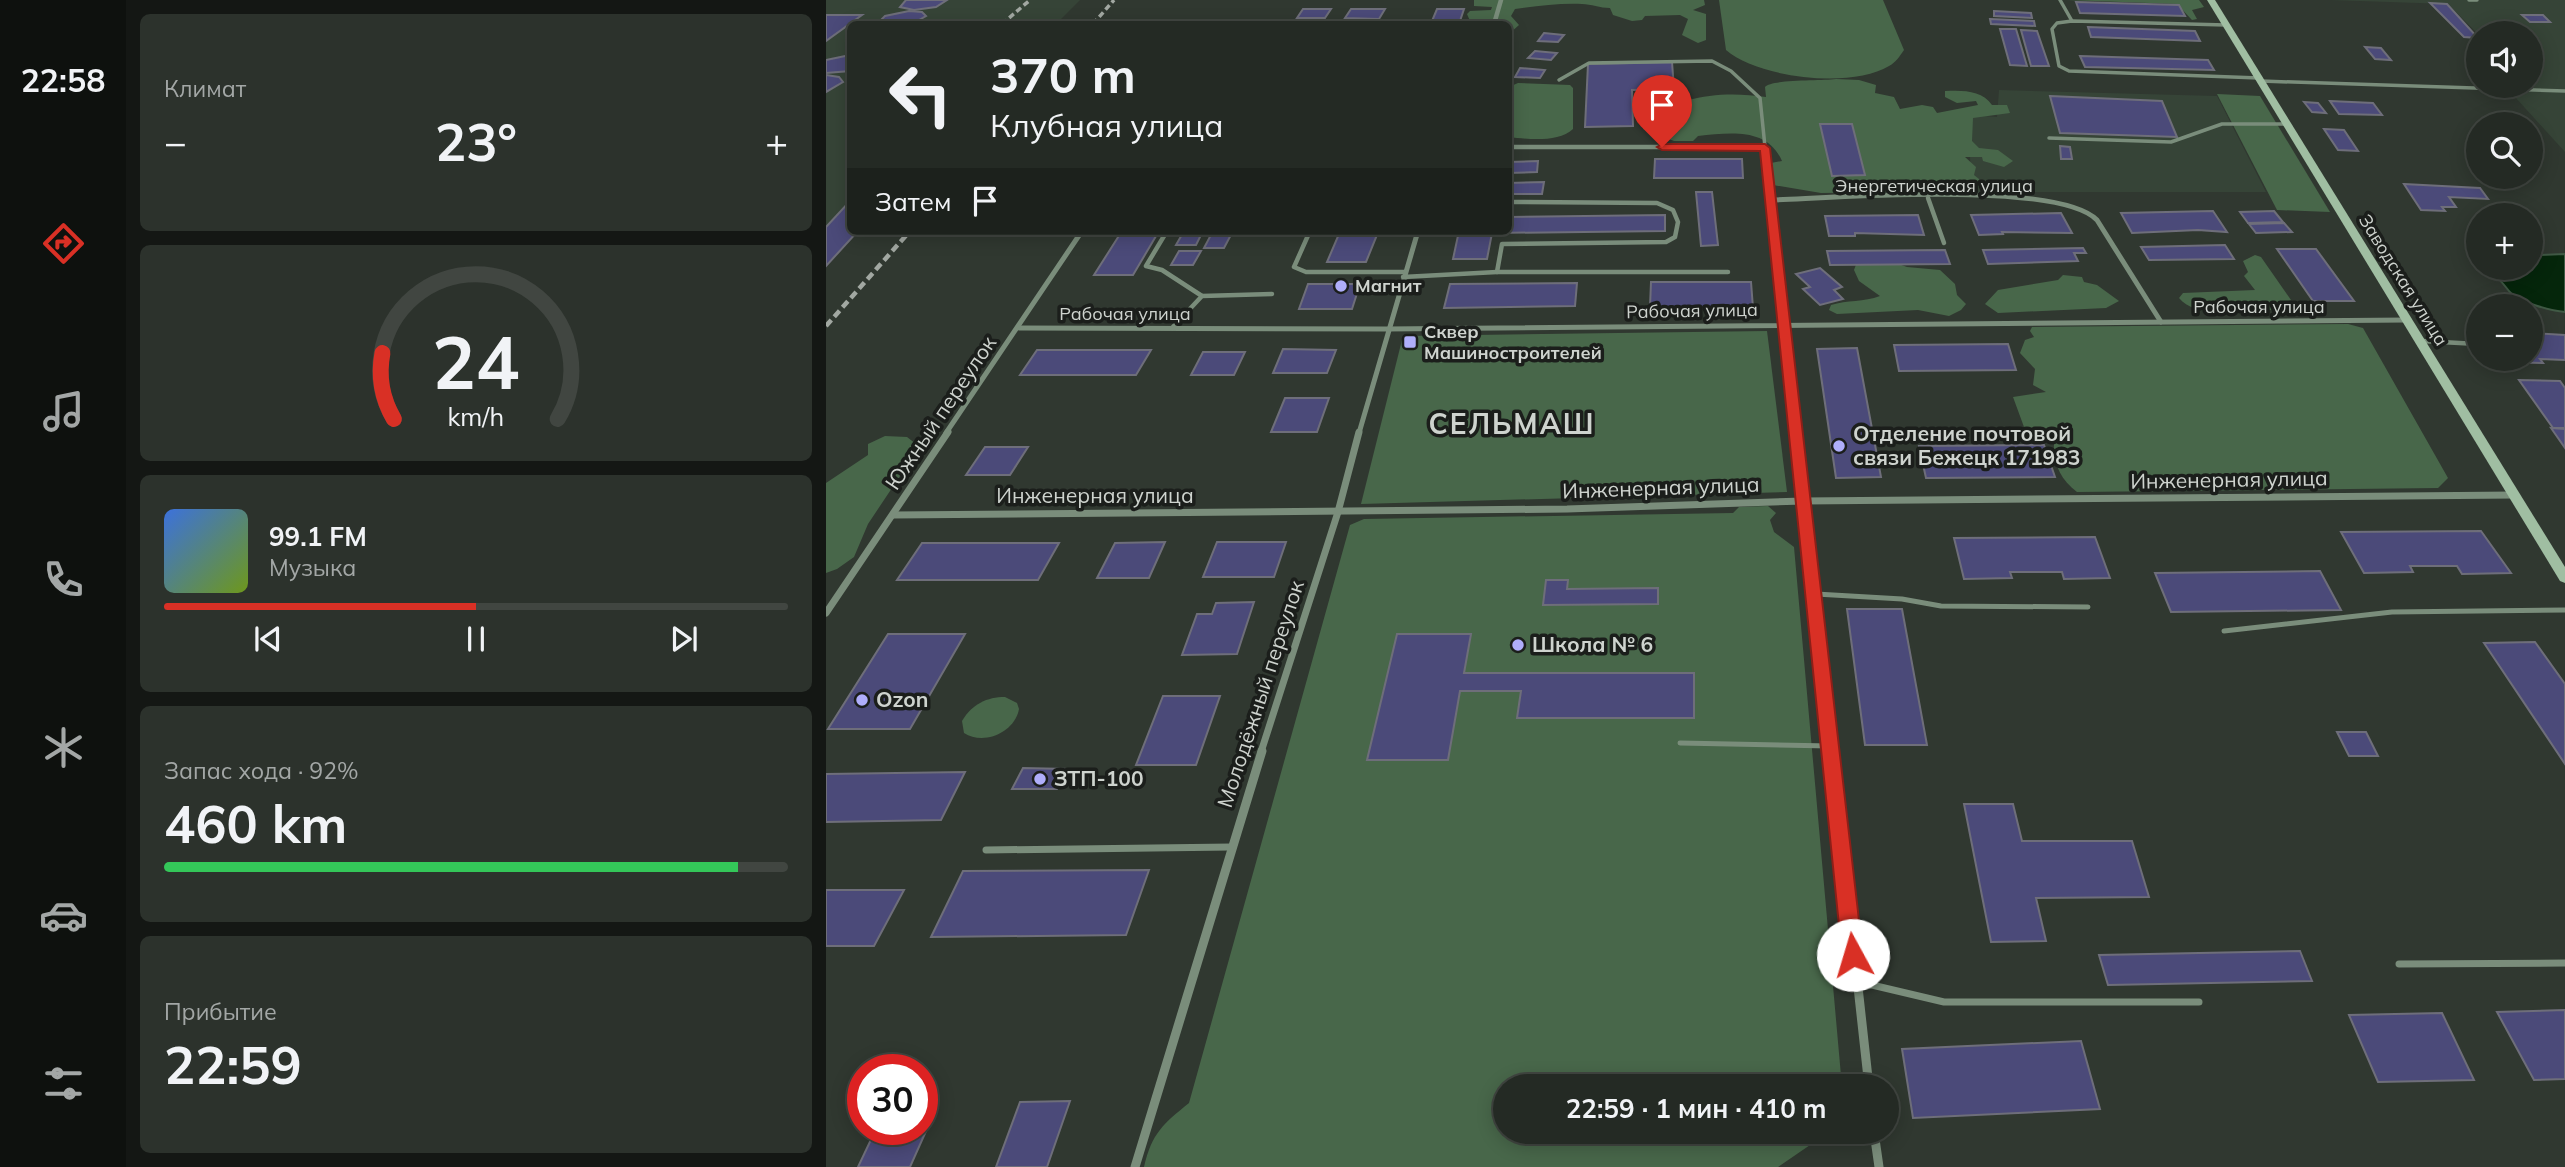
<!DOCTYPE html>
<html lang="ru">
<meta charset="utf-8">
<style>
:root{--surface:#242a24;--page:#2c322c;--text:#f1f3f6;--muted:#a3a7a6;--line:#414641;--accent:#d93025}
body{margin:0;font-family:Mulish,sans-serif;background:var(--page);color:var(--text);height:100vh;display:flex;flex-direction:column;font-size:26px;white-space:nowrap}
*{box-sizing:border-box;margin:0}
p{font-size:23px;color:var(--muted)}
.icon{flex:none;width:38px;height:38px;fill:none;stroke:currentColor;stroke-width:2;stroke-linecap:round;stroke-linejoin:round}
.map{position:relative;flex:1;overflow:hidden}
.panel{display:flex;flex-direction:column;gap:14px;padding:14px;background:#141714;width:700px}
.panel>*{flex:none}
.top-card{position:absolute;left:21px;top:21px;width:665px;height:214px;border-radius:10px;box-shadow:0 4px 18px #0003,0 0 0 2px var(--line);background:#242a24;color:var(--text);overflow:hidden}
.fabs{position:absolute;left:1640px;top:21px;display:grid;gap:14px}
.fabs a{display:grid;place-items:center;width:77px;height:77px;border-radius:50%;background:var(--surface);box-shadow:0 4px 18px #0003,0 0 0 2px var(--line);font-size:35px}
.speed{position:absolute;left:21px;top:1054px;display:flex;gap:14px;font-size:35px;font-weight:700;text-align:center}
.speed>*{display:grid;place-content:center;width:91px;height:91px;border-radius:50%;background:var(--surface);box-shadow:0 4px 18px #0003,0 0 0 2px var(--line);line-height:1}
.speed .limit{border:10px solid #d22;background:#fff;color:#111}
.pin{position:absolute;display:grid;place-items:center;width:60px;height:60px;color:#fff;margin:-72px -30px;border-radius:50% 50% 50% 0;rotate:-45deg;box-shadow:0 0 7px #0007}
.pin .icon{rotate:45deg}
.me{position:absolute;width:77px;margin:-38px;rotate:354deg;stroke-linejoin:round;filter:drop-shadow(0 0 5px #0008)}
.turn{display:flex;align-items:center;gap:24px;height:147px;padding:0 28px;font-size:32px}
.turn .icon{width:91px;height:91px;stroke-width:2.5}
.turn b{display:block;font-size:49px;line-height:60px}
.then{display:flex;align-items:center;height:66px;padding:0 28px;background:#0003;gap:14px;font-size:26px}
.big{font-size:52px;font-weight:700;line-height:1.1}
.panel .tile{flex:1;display:flex;flex-direction:column;justify-content:center;gap:10px;min-width:0;padding:0 24px;border-radius:10px;background:var(--page)}
.panel .dial{align-items:center;gap:0}
.dial svg{height:182px;overflow:visible;fill:none;stroke:var(--line);stroke-width:7;stroke-linecap:round;text-anchor:middle}
.dial text{fill:var(--text);stroke:none}
.song{display:flex;align-items:center;gap:21px}
.cover{width:84px;height:84px;border-radius:10px;background:linear-gradient(135deg,hsl(220 70% 55%),hsl(80 70% 35%))}
.played{height:7px;border-radius:4px;background:linear-gradient(90deg,var(--accent) 50%,var(--line) 50%)}
.keys{display:flex;justify-content:space-around;direction:ltr}
.heat{display:flex;justify-content:space-between;align-items:center;font-size:38px;direction:ltr}
.charge{height:10px;border-radius:5px;background:linear-gradient(90deg,#34c759 92%,var(--line) 0)}
.trip{position:absolute;left:667px;top:1074px;width:406px;height:70px;border-radius:35px;background:var(--surface);box-shadow:0 4px 18px #0003,0 0 0 2px var(--line);font-weight:700;line-height:70px;text-align:center}
main{display:flex;flex:1;min-height:0}
.tab-bar{display:flex;flex-direction:column;width:126px;justify-content:space-around;align-items:center;background:#0e110e;color:var(--muted)}
.tab-bar .icon{width:49px;height:49px}
.tab-bar .active{color:var(--accent)}
.tab-bar b{font-size:32px;color:var(--text)}
.map>svg:first-child{display:block}
.built{fill:#364437}
.green{fill:#48674a}
.water{fill:#05260b;stroke:#415a46;stroke-width:2}
.building{fill:#4b4a79;stroke:#6e6e7a;stroke-width:2}
.lines{fill:none;stroke-linecap:round;stroke-linejoin:round}
.lane-far3{stroke:#7a8d7b;stroke-width:3.5}
.lane-far2{stroke:#7a8d7b;stroke-width:4.5}
.lane-far1{stroke:#7a8d7b;stroke-width:5}
.lane{stroke:#7a8d7b;stroke-width:7}
.street-far3{stroke:#7a8d7b;stroke-width:4.5}
.street-far2{stroke:#7a8d7b;stroke-width:5}
.street-far1{stroke:#7a8d7b;stroke-width:7}
.street{stroke:#7a8d7b;stroke-width:9}
.secondary{fill:#a0bea2;fill-rule:evenodd}
.rail-far1{stroke:#a2a8a2;stroke-width:3.5;stroke-dasharray:6 3.5;stroke-linecap:butt}
.rail{stroke:#a2a8a2;stroke-width:4.5;stroke-dasharray:8 4.5;stroke-linecap:butt}
.route{fill:#d93025;stroke:#8d1f18;stroke-width:2}
.poi-dot{fill:#afaefa;stroke:#1b1e1b;stroke-width:2.5}
.labels{text-anchor:middle;stroke-width:7;stroke-linejoin:round;paint-order:stroke}
.far-street-label{font-size:18px;fill:#ced3ce;stroke:#1b1e1b}
.far-poi-label{font-size:18px;font-weight:bold;fill:#ced3ce;stroke:#1b1e1b;text-anchor:start}
.street-label{font-size:21px;fill:#ced3ce;stroke:#1b1e1b}
.poi-label{font-size:21px;font-weight:bold;fill:#ced3ce;stroke:#1b1e1b;text-anchor:start}
.district-label{font-size:28px;font-weight:bold;letter-spacing:2px;fill:#ced3ce;stroke:#1b1e1b}
</style>
<main>
<nav class="tab-bar">
<b>22:58</b>
<svg class="icon active" aria-label="directions" viewBox="0 0 24 24"><path d="M12 3l9 9-9 9-9-9zM9 14v-3h6M13 9l2 2-2 2"/></svg>
<svg class="icon" aria-label="music" viewBox="0 0 24 24"><path d="M9 18V5l10-2v13"/><circle cx="6" cy="18" r="3"/><circle cx="16" cy="16" r="3"/></svg>
<svg class="icon" aria-label="phone" viewBox="0 0 24 24"><path d="M5 4h4l2 5-3 2q2 4 5 5l2-3 5 2v4C11 20 4 13 5 4z"/></svg>
<svg class="icon" aria-label="climate" viewBox="0 0 24 24"><path d="M12 3v18M4 7l16 10M4 17L20 7"/></svg>
<svg class="icon" aria-label="car" viewBox="0 0 24 24"><path d="M5 17H2v-5l4-1 3-4h7l3 4 3 1v5h-3M9 17h6M6 11h13"/><circle cx="7" cy="17" r="2"/><circle cx="17" cy="17" r="2"/></svg>
<svg class="icon" aria-label="filters" viewBox="0 0 24 24"><path d="M4 7h16M4 17h16"/><circle cx="9" cy="7" r="2"/><circle cx="15" cy="17" r="2"/></svg>
</nav>
<section class="panel">
<div class="tile"><p>Климат</p>
<div class="heat"><a>−</a><b class="big">23°</b><a>+</a></div>
</div>
<div class="tile dial"><svg viewBox="0 0 100 80">
<path d="M14 69A42 42 0 1 1 86 69"/>
<path d="M14 69A42 42 0 0 1 9 40" stroke="#d93025"/>
<text x="50" y="56" font-size="32" font-weight="700">24</text>
<text x="50" y="72" font-size="11">km/h</text>
</svg></div>
<div class="tile">
<div class="song"><i class="cover"></i><div><b>99.1 FM</b><p>Музыка</p></div></div>
<div class="played"></div>
<div class="keys"><svg class="icon" aria-label="previous" viewBox="0 0 24 24"><path d="M18 5L8 12l10 7zM5 5v14"/></svg><svg class="icon" aria-label="pause" viewBox="0 0 24 24"><path d="M8 5v14M16 5v14"/></svg><svg class="icon" aria-label="next" viewBox="0 0 24 24"><path d="M6 5l10 7-10 7zM19 5v14"/></svg></div>
</div>
<div class="tile"><p>Запас хода · 92%</p><b class="big">460 km</b><div class="charge"></div></div>
<div class="tile"><p>Прибытие</p><b class="big">22:59</b></div>
</section>
<div class="map">
<svg width="1739" height="1167" viewBox="0 0 1739 1167">
<rect width="100%" height="100%" fill="#303830"/>
<!-- built -->
<g class="built">
<polygon points="0,0 254,0 230,24 24,24 24,231 0,266"/>
<polygon points="1504,0 1739,0 1739,152 1679,86 1704,86 1704,33 1652,34 1622,4"/>
<polygon points="1173,90 1391,96 1440,192 1145,192 1143,115 1171,117"/>
</g>
<!-- green -->
<g class="green">
<path d="M648,0H878L879,5L867,10L880,14V40L872,43L856,35L862,19L854,15L819,16L816,20L806,21L787,15L784,8C774,8 765,4 756,4C734,3 711,6 689,9L685,16L693,25L683,34L682,24L644,21L641,14L644,11L665,10L666,7L648,6Z"/>
<path d="M893,0H1057L1078,50C1074,56 1069,63 1063,66C1025,89 932,78 900,50Z"/>
<polygon points="1241,0 1373,0 1378,7 1366,10 1371,19 1366,20 1351,4"/>
<path d="M1010,79L1033,80L1050,85L1049,93L1068,97L1074,109L1096,105L1107,107L1111,113L1152,105L1150,101L1131,103L1119,97V91C1136,90 1156,90 1166,105H1181L1184,113L1147,118L1146,141L1153,148L1172,150L1187,161L1178,167L1157,161L1156,157H1139L1150,167L1148,175L1153,179L1154,185L1145,194L1113,186L1072,192L995,193L941,184L938,169L945,163L956,161C941,127 904,133 872,136L867,141H848L817,129L819,121C856,95 896,91 940,97L939,87C945,79 995,81 1010,79Z"/>
<path d="M692,83L744,85L747,88V129C732,143 701,139 683,137V87Z"/>
<polygon points="1391,94 1434,96 1504,212 1451,210"/>
<path d="M1429,255L1435,257L1465,300L1452,305L1451,311L1419,306C1404,318 1366,314 1353,298L1357,293L1429,290L1418,276L1422,272L1417,261Z"/>
<path d="M1061,260L1081,267L1114,270L1129,284L1131,295L1140,304L1135,310L1123,316L1092,310L1011,314L1003,310L1005,305C1021,300 1038,302 1054,296L1033,281L1028,270L1031,262Z"/>
<polygon points="1237,275 1256,277 1258,282 1271,285 1293,301 1280,308 1172,313 1159,304 1172,290 1232,280"/>
<path d="M1522,324L1537,328L1622,478L1612,488L1251,492C1235,480 1227,464 1228,444L1208,438L1198,427L1187,397L1220,392L1207,385L1209,369L1194,353L1199,340L1208,337L1204,331L1206,327Z"/>
<polygon points="941,331 961,492 535,504 577,336"/>
<polygon points="59,436 81,437 90,444 88,455 42,524 28,557 11,569 0,573 0,483 42,455 42,444"/>
<path d="M942,506L950,513L944,520L948,532L968,547L1016,1087H679V1132H1003L952,1167H318C326,1133 337,1124 363,1103L524,525L538,519L907,513L913,507Z"/>
<path d="M179,697L191,703L193,709C189,732 158,746 138,733L136,721C146,704 161,697 179,697Z"/>
</g>
<!-- water -->
<path class="water" d="M1705,252L1713,255L1739,254V312C1726,311 1691,302 1683,291C1675,281 1670,275 1660,268H1704Z"/>
<!-- building -->
<g class="building">
<polygon points="80,0 121,0 110,7 88,10 74,7"/>
<polygon points="1250,2 1353,5 1359,16 1254,13"/>
<polygon points="1604,3 1621,4 1652,38 1638,37"/>
<polygon points="477,9 505,9 499,18 471,18"/>
<polygon points="525,9 559,9 553,19 519,18"/>
<polygon points="611,9 638,9 634,21 606,21"/>
<polygon points="83,11 96,12 100,16 86,24 51,24 59,16"/>
<polygon points="1168,11 1205,13 1206,18 1168,16"/>
<polygon points="0,15 36,15 0,41"/>
<polygon points="1696,15 1717,15 1724,22 1704,22"/>
<polygon points="1164,19 1208,21 1209,26 1165,24"/>
<polygon points="1262,27 1369,31 1374,41 1265,37"/>
<polygon points="1174,29 1190,29 1201,66 1184,65"/>
<polygon points="1195,30 1211,31 1223,66 1205,66"/>
<polygon points="718,33 738,35 732,42 712,41"/>
<polygon points="1539,47 1555,48 1565,60 1549,59"/>
<polygon points="709,51 731,53 725,60 702,58"/>
<polygon points="24,55 24,71 0,73 0,60"/>
<polygon points="1254,56 1382,60 1388,70 1259,67"/>
<polygon points="846,62 848,89 806,90 807,126 759,127 762,64"/>
<polygon points="694,68 719,70 714,78 689,77"/>
<polygon points="0,75 13,77 17,82 0,92"/>
<polygon points="1224,96 1336,101 1351,137 1234,133"/>
<polygon points="1504,101 1547,103 1556,115 1513,114"/>
<polygon points="1478,102 1492,103 1500,113 1486,112"/>
<polygon points="994,124 1026,124 1039,175 1006,176"/>
<polygon points="1498,129 1518,130 1532,151 1512,150"/>
<polygon points="1234,146 1244,147 1246,159 1235,159"/>
<polygon points="829,159 916,159 917,178 828,178"/>
<polygon points="712,161 711,172 682,173 682,162"/>
<polygon points="718,182 716,194 682,194 682,183"/>
<polygon points="1578,184 1654,188 1662,199 1623,197 1630,207 1616,207 1619,211 1595,210"/>
<polygon points="870,192 886,192 892,245 875,246"/>
<polygon points="24,201 24,231 32,231 0,266 0,227"/>
<polygon points="1387,211 1401,232 1372,230 1306,233 1295,213"/>
<polygon points="1448,211 1457,222 1422,223 1414,212"/>
<polygon points="1235,213 1246,233 1176,232 1177,234 1153,235 1145,215"/>
<polygon points="839,215 839,231 666,233 661,259 627,259 633,231 682,231 682,217"/>
<polygon points="1092,215 1098,235 1029,233 1029,236 1003,236 999,216"/>
<polygon points="1458,223 1466,232 1430,233 1423,224"/>
<polygon points="296,231 333,231 307,275 268,275"/>
<polygon points="358,231 377,231 370,245 350,245"/>
<polygon points="387,231 407,231 398,248 378,248"/>
<polygon points="513,234 551,235 540,262 501,262"/>
<polygon points="1399,245 1408,259 1323,260 1315,247"/>
<polygon points="1257,248 1260,253 1248,253 1252,261 1162,264 1157,250"/>
<polygon points="1451,249 1490,249 1528,301 1487,301"/>
<polygon points="1119,250 1124,264 1004,265 1001,251"/>
<polygon points="353,251 375,251 367,265 345,265"/>
<polygon points="994,268 1016,287 1008,290 1017,299 994,305 977,289 984,287 970,274"/>
<polygon points="825,282 925,282 927,308 824,307"/>
<polygon points="751,283 749,306 618,308 624,284"/>
<polygon points="482,284 534,284 526,309 473,309"/>
<polygon points="1704,333 1739,335 1739,360 1714,359 1717,363 1680,362 1677,359 1704,359"/>
<polygon points="1182,344 1190,370 1073,371 1068,345"/>
<polygon points="1031,348 1055,477 1010,478 991,349"/>
<polygon points="457,349 510,350 501,373 447,373"/>
<polygon points="211,350 325,350 310,375 194,375"/>
<polygon points="377,352 419,352 408,375 365,375"/>
<polygon points="1693,380 1734,381 1739,388 1739,428 1727,428"/>
<polygon points="459,398 503,398 491,432 445,432"/>
<polygon points="1725,428 1739,429 1739,448"/>
<polygon points="1218,445 1229,477 1100,478 1093,446"/>
<polygon points="159,447 202,447 184,475 140,475"/>
<polygon points="1655,531 1685,573 1636,574 1631,566 1584,566 1587,572 1538,573 1515,532"/>
<polygon points="1269,537 1284,578 1238,579 1236,572 1184,572 1186,578 1138,579 1128,538"/>
<polygon points="339,542 323,578 271,578 289,543"/>
<polygon points="391,542 460,542 448,577 377,577"/>
<polygon points="96,543 233,543 212,580 71,580"/>
<polygon points="1494,571 1515,610 1345,612 1329,573"/>
<polygon points="720,580 742,580 741,589 832,588 832,604 717,605"/>
<polygon points="428,602 411,654 356,655 371,614 386,614 390,603"/>
<polygon points="1021,609 1076,609 1101,745 1039,745"/>
<polygon points="62,634 139,634 84,729 2,729"/>
<polygon points="571,634 645,634 638,673 868,673 868,718 691,718 695,691 634,691 622,760 541,760"/>
<polygon points="1709,642 1739,684 1739,764 1658,643"/>
<polygon points="337,696 394,696 370,765 310,765"/>
<polygon points="1511,732 1540,732 1552,756 1523,756"/>
<polygon points="197,768 241,769 231,789 186,789"/>
<polygon points="139,772 115,820 0,822 0,774"/>
<polygon points="1138,804 1187,804 1196,841 1306,841 1323,897 1210,898 1220,941 1165,942"/>
<polygon points="323,870 300,935 105,937 137,871"/>
<polygon points="0,890 78,890 48,946 0,946"/>
<polygon points="1474,951 1486,981 1282,985 1273,955"/>
<polygon points="1739,1010 1739,1079 1708,1080 1671,1012"/>
<polygon points="1616,1013 1648,1080 1552,1082 1523,1015"/>
<polygon points="1255,1041 1274,1109 1087,1118 1076,1049"/>
<polygon points="244,1101 221,1167 170,1167 194,1102"/>
<polygon points="96,1111 109,1111 84,1167 32,1167 50,1129 96,1129"/>
</g>
<g class="lines">
<!-- lane-far3 -->
<g class="lane-far3">
<polyline points="1234,0 1246,21"/>
<polyline points="1643,0 1651,0"/>
<polyline points="1400,25 1246,21 1231,23 1226,29 1233,66 1243,71 1433,78"/>
<polyline points="733,80 763,63 886,61 905,71 934,98 939,147"/>
<polyline points="1435,81 1739,91"/>
<polyline points="1223,138 1345,142 1396,124 1460,124"/>
</g>
<!-- lane-far2 -->
<g class="lane-far2">
<polyline points="1102,198 1118,243"/>
<polyline points="341,231 320,266 336,270 376,296"/>
<polyline points="484,231 468,267 480,272 579,272"/>
<polyline points="671,272 676,244 840,242 849,237 852,222 847,210 831,203 682,202"/>
<polyline points="577,277 671,272 902,272"/>
<polyline points="346,328 376,296 446,294"/>
<polyline points="1596,341 1652,344"/>
</g>
<!-- lane-far1 -->
<g class="lane-far1">
<polyline points="990,594 1076,599 1115,606 1262,607"/>
<polyline points="1398,631 1566,612 1739,610"/>
<polyline points="854,743 1005,746"/>
</g>
<!-- lane -->
<g class="lane">
<polyline points="160,850 405,847"/>
<polyline points="1573,964 1739,963"/>
<polyline points="1029,981 1118,1002 1373,1002"/>
</g>
<!-- street-far3 -->
<g class="street-far3">
<polyline points="668,24 675,0"/>
<polyline points="682,147 939,147 944,189"/>
</g>
<!-- street-far2 -->
<g class="street-far2">
<polyline points="943,187 971,433"/>
<path d="M946,200C1007,198 1232,180 1271,220L1335,322"/>
<polyline points="193,328 561,329 1581,320"/>
<polyline points="120,433 256,231"/>
<polyline points="533,433 592,231"/>
</g>
<!-- street-far1 -->
<g class="street-far1">
<polyline points="970,432 1006,752"/>
<polyline points="67,515 741,509 977,501 1688,495"/>
<polyline points="0,613 122,432"/>
<polyline points="435,752 512,512 533,432"/>
</g>
<!-- street -->
<g class="street">
<polyline points="1006,751 1043,1087"/>
<polyline points="1048,1132 1053,1167"/>
<polyline points="309,1167 436,751"/>
</g>
<!-- secondary -->
<polygon class="secondary" points="1381,0 1389,0 1739,567 1739,583 1734,581"/>
<!-- rail-far1 -->
<g class="rail-far1">
<polyline points="176,24 204,0"/>
<polyline points="267,24 288,0"/>
</g>
<!-- rail -->
<polyline class="rail" points="0,326 84,231"/>
</g>
<!-- route -->
<polygon class="route" points="939,144 944,148 1037,955 1034,962 1027,964 1019,962 1016,955 934,151 836,150 831,147 836,144"/>
<!-- markers -->
<g class="poi-dot">
<circle cx="515" cy="286" r="7"/>
<rect x="577" y="335" width="14" height="14" rx="3.5"/>
<circle cx="1013" cy="446" r="7"/>
<circle cx="692" cy="645" r="7"/>
<circle cx="36" cy="700" r="7"/>
<circle cx="214" cy="779" r="7"/>
</g>
<g class="labels">
<!-- far-street labels -->
<g class="far-street-label">
<text x="1108" y="192">Энергетическая улица</text>
<text transform="translate(1577 280) rotate(58)" y="6">Заводская улица</text>
<text x="1433" y="313">Рабочая улица</text>
<text transform="translate(866 311) rotate(-1)" y="6">Рабочая улица</text>
<text x="299" y="320">Рабочая улица</text>
</g>
<!-- far-poi labels -->
<g class="far-poi-label">
<text x="529" y="292">Магнит</text>
<text x="598" y="338">Сквер<tspan x="598" dy="21">Машиностроителей</tspan></text>
</g>
<!-- street labels -->
<g class="street-label">
<text transform="translate(115 413) rotate(-56)" y="7">Южный переулок</text>
<text transform="translate(1403 480) rotate(-1)" y="7">Инженерная улица</text>
<text transform="translate(835 488) rotate(-2)" y="7">Инженерная улица</text>
<text x="269" y="503">Инженерная улица</text>
<text transform="translate(435 694) rotate(-72)" y="7">Молодёжный переулок</text>
</g>
<!-- poi labels -->
<g class="poi-label">
<text x="1027" y="441">Отделение почтовой<tspan x="1027" dy="24">связи Бежецк 171983</tspan></text>
<text x="706" y="652">Школа № 6</text>
<text x="50" y="707">Ozon</text>
<text x="228" y="786">ЗТП-100</text>
</g>
<!-- district labels -->
<g class="district-label">
<text x="686" y="434">СЕЛЬМАШ</text>
</g>
</g>
</svg>
<div class="fabs">
<a><svg class="icon" aria-label="sound" viewBox="0 0 24 24"><path d="M4 9h4l5-4v14l-5-4H4zM17 9q2 3 0 6"/></svg></a>
<a><svg class="icon" aria-label="search" viewBox="0 0 24 24"><circle cx="10" cy="10" r="6"/><path d="M15 15l6 6"/></svg></a>
<a>+</a>
<a>−</a>
</div>
<div class="speed"><div class="limit">30</div></div>
<div class="pin" style="left:836px;top:147px;background:#d93025"><svg class="icon" aria-label="arrive" viewBox="0 0 24 24"><path d="M6 21V4h12l-3 4 3 4H6"/></svg></div>
<svg class="me" style="left:1027px;top:955px" viewBox="-20 -20 40 40"><circle r="19" fill="#fff"/><path d="M0-13L10 11 0 6-10 11z" fill="#d93025"/></svg>
<div class="trip">22:59 · 1 мин · 410 m</div>
<div class="top-card">
<div class="turn"><svg class="icon" aria-label="left" viewBox="0 0 24 24"><path d="M17 20v-9H6M10 6l-5 5 5 5"/></svg><div><b>370 m</b>Клубная улица</div></div>
<div class="then">Затем<svg class="icon" aria-label="arrive" viewBox="0 0 24 24"><path d="M6 21V4h12l-3 4 3 4H6"/></svg></div>
</div>
</div>
</main>
